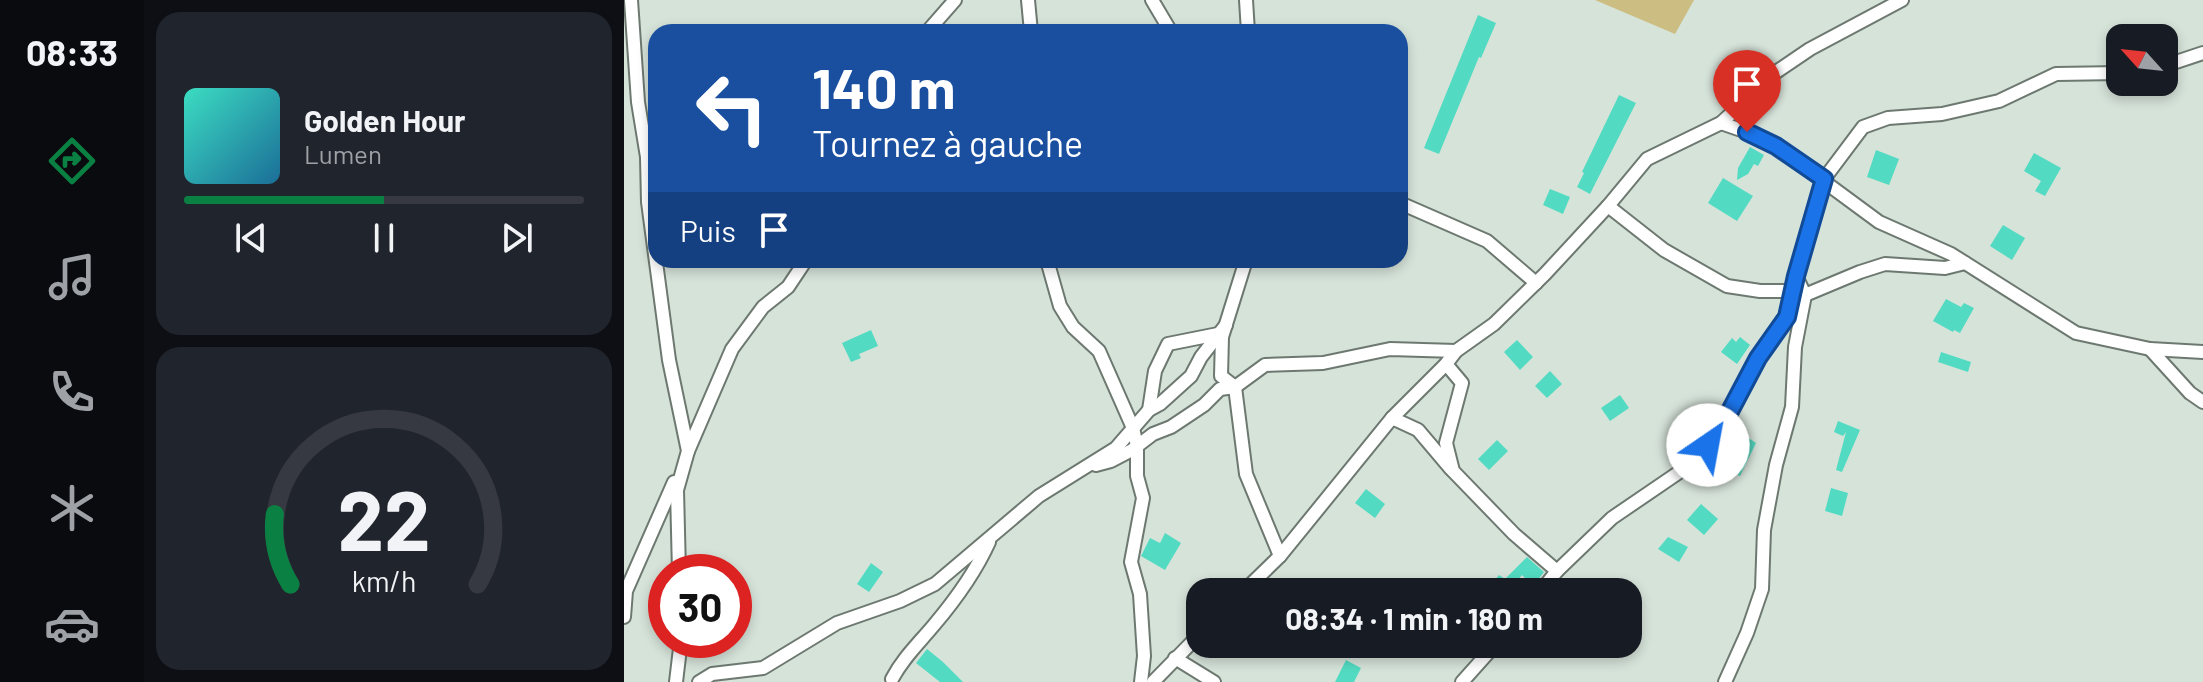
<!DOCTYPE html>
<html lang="fr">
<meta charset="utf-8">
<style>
:root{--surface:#171b24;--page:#20242c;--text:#f1f3f6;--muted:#9ea1a6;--line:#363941;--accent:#0b8043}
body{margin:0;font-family:Barlow,sans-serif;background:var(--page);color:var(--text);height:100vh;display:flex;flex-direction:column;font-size:30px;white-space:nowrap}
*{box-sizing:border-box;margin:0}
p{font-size:26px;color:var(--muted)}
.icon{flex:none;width:44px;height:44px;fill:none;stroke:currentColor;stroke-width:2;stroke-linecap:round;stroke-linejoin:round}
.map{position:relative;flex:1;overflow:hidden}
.drawer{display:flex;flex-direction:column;gap:12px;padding:12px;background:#0d0f14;width:480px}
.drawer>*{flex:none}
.banner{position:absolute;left:24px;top:24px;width:760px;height:244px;border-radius:24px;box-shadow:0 4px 12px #0003;background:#1a4fa0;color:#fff;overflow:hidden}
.needle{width:52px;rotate:297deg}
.buttons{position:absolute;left:1482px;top:24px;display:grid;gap:16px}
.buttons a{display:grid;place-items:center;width:72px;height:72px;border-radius:16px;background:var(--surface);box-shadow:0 4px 12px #0003;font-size:40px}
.speed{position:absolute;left:24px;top:554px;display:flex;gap:16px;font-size:40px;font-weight:700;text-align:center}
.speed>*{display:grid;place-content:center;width:104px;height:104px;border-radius:50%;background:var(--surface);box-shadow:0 4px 12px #0003;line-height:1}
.speed .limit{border:12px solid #d22;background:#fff;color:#111}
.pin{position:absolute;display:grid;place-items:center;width:68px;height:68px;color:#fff;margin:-82px -34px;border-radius:50% 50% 50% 0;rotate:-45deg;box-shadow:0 0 8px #0007}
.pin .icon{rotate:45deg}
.me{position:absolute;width:88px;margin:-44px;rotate:33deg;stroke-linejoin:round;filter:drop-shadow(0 0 6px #0008)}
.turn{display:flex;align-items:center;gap:28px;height:168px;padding:0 32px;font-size:36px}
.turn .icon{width:104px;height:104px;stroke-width:2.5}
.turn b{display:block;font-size:56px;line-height:68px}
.then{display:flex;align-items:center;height:76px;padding:0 32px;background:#0003;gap:16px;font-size:30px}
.drawer .widget{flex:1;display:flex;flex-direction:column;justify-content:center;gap:12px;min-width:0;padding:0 28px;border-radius:24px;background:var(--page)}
.drawer .dial{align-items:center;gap:0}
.dial svg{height:208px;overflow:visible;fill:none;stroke:var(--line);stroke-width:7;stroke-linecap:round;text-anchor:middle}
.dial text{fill:var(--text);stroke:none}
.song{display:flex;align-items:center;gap:24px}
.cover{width:96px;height:96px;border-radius:12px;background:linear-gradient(135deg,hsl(170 70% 55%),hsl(200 70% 35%))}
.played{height:8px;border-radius:4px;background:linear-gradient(90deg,var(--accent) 50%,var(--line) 50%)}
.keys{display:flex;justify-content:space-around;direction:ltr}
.trip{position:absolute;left:562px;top:578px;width:456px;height:80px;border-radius:24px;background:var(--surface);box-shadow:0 4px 12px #0003;font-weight:700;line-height:80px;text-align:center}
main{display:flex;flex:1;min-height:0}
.tab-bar{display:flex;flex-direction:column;width:144px;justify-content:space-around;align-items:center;background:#090b0e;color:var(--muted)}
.tab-bar .icon{width:56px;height:56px}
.tab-bar .selected{color:var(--accent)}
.tab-bar b{font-size:36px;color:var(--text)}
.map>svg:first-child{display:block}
.green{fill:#ccbe83}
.building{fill:#52dbc2}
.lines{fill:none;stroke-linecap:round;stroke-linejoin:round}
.minor-casing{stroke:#6d7970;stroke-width:16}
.minor{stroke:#fff;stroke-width:12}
.route-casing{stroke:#114b97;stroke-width:20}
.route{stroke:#1a73e8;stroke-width:14}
</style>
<main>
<nav class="tab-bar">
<b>08:33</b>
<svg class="icon selected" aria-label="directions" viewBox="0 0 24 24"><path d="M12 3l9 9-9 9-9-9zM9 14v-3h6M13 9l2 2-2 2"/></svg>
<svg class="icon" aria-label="music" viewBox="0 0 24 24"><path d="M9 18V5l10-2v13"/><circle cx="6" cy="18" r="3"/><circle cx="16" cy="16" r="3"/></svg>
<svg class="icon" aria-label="phone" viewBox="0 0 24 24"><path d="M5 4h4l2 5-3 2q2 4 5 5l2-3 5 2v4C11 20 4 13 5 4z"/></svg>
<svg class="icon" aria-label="climate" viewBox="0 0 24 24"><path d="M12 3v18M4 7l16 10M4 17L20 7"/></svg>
<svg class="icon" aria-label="car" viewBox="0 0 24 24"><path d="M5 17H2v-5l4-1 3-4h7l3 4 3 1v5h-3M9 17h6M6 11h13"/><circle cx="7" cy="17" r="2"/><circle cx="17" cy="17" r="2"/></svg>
</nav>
<section class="drawer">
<div class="widget">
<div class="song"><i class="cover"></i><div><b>Golden Hour</b><p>Lumen</p></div></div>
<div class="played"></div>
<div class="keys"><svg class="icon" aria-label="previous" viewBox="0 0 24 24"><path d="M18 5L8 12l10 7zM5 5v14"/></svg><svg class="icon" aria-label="pause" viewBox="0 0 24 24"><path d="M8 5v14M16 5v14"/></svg><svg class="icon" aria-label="next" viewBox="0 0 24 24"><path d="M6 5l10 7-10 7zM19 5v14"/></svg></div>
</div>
<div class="widget dial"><svg viewBox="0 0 100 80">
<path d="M14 69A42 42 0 1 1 86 69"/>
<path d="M14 69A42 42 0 0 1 8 42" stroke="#0b8043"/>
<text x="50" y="56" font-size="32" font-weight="700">22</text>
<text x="50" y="72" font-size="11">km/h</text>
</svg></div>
</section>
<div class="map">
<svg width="1579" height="682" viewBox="0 0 1579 682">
<rect width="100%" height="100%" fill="#d6e3d9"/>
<!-- green -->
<polygon class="green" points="971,0 1070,0 1051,34"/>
<!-- building -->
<g class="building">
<polygon points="854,15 872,23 857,58 855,57 815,154 800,148"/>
<polygon points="995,95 1012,103 966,194 953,187 960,173 958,172"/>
<polygon points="1126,147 1140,155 1134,166 1130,164 1124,174 1113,180 1114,168"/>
<polygon points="1252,150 1275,159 1265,185 1243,177"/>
<polygon points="1410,153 1437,168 1421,196 1411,191 1417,181 1400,171"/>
<polygon points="1099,178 1129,196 1113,221 1084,203"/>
<polygon points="926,189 946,197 939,214 919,205"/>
<polygon points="1379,225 1401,238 1388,260 1366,246"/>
<polygon points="1322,299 1337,307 1340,303 1350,308 1336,333 1330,330 1329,332 1309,321"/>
<polygon points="247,330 254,346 235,354 237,358 227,362 218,343"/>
<polygon points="1116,337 1126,345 1113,364 1097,352 1108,338 1112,342"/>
<polygon points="893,340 909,357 896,370 880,352"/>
<polygon points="1317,352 1347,362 1344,372 1314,362"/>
<polygon points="926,371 938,384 923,398 911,386"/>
<polygon points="996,395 1005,408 986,421 977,408"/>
<polygon points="1214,421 1236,430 1218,472 1212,470 1222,432 1219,436 1210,432"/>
<polygon points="1111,429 1132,443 1116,476 1090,463 1096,451"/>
<polygon points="873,440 884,451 865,470 854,459"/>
<polygon points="1207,488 1224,493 1218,516 1201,511"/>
<polygon points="742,489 761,504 751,518 731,503"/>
<polygon points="1077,504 1094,519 1080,535 1063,520"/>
<polygon points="541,533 557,543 541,570 517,556 526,538 536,543"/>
<polygon points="1044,537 1064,547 1055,562 1034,549"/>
<polygon points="903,557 920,572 909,586 898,575 884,592 874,592 866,586 875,575 881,579"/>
<polygon points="247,563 259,572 245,592 233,584"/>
<polygon points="303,649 319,662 339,682 316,682 292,663"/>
<polygon points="722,660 737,668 730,682 711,682"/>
</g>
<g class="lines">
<!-- minor casing -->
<g class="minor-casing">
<g id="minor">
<polyline points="7,0 14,102 23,157 24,202 45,360 64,451 53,490 55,572"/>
<polyline points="404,0 407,32"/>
<polyline points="528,0 547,32"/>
<polyline points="622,0 624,32"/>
<polyline points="303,32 331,0"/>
<polyline points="1540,66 1579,53"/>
<polyline points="1097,123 1123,132 1152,146 1255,222 1327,254 1452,333 1526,349 1579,352"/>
<polyline points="776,203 863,241 912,283"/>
<polyline points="984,206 1040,250 1103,286 1136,291 1169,291 1181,295 1236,272 1261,264 1321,268 1341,263"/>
<polyline points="423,260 436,306 449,327 475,351 509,428 513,446 513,476 519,498 507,562 516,594 520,656 517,682"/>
<polyline points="622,260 598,337 597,376 611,387 622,474 656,556"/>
<polyline points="1526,349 1566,393 1579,402"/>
<polyline points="822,364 838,383 822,443 829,471 890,534 933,571"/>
<polyline points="525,410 531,371 544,344 594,334"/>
<polyline points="768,418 794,430 827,469"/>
<polyline points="64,451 108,349 139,307 164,287 182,260"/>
<polyline points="472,465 487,461 508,450 529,434 547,427 580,405 596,389 611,387 641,365 699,363 766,349 832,351"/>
<polyline points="619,592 656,556 768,418 822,364 832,351 870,324 921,274 984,206 1023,159 1097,123 1152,72 1186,49 1278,0"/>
<polyline points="916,592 933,571 988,518 1073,460 1096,430 1134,358 1163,317 1172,276 1200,179 1239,127 1264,118 1318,114 1375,101 1432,74 1496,73"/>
<polyline points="0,617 2,591 50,482"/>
<polyline points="551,658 590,682"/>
<path d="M268,679C279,658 295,643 310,625C332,599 351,573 365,542"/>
<polyline points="52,682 57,640"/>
<polyline points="75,682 88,674 139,668 213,623 276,601 311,584 415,496 492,448 525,410 536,404 567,376 577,357 602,325"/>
<polyline points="529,682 576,634"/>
<polyline points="838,682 872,644"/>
<polyline points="1101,682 1123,633 1138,589 1140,530 1152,465 1168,407 1171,347 1181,295 1172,276"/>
</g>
</g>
<!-- minor -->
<use href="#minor" class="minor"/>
</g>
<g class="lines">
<!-- route casing -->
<g class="route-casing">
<polyline id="route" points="1084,445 1105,413 1134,358 1163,317 1172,276 1200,179 1152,146 1123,132"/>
</g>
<!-- route -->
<use href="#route" class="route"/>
</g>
</svg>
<div class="buttons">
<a><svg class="needle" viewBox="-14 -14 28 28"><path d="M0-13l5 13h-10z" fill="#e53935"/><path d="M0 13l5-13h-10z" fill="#9ea1a6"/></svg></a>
</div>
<div class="speed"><div class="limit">30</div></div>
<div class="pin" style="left:1123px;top:132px;background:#d93025"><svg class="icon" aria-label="arrive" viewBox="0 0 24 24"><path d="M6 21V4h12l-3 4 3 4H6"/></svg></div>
<svg class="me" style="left:1084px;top:445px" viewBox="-20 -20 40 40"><circle r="19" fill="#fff"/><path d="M0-13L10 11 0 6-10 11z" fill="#1a73e8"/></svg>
<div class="trip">08:34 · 1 min · 180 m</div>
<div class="banner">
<div class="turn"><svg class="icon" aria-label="left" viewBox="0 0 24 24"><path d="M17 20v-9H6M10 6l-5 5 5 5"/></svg><div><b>140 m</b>Tournez à gauche</div></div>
<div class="then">Puis<svg class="icon" aria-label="arrive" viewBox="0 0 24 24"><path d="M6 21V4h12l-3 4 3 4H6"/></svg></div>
</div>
</div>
</main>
